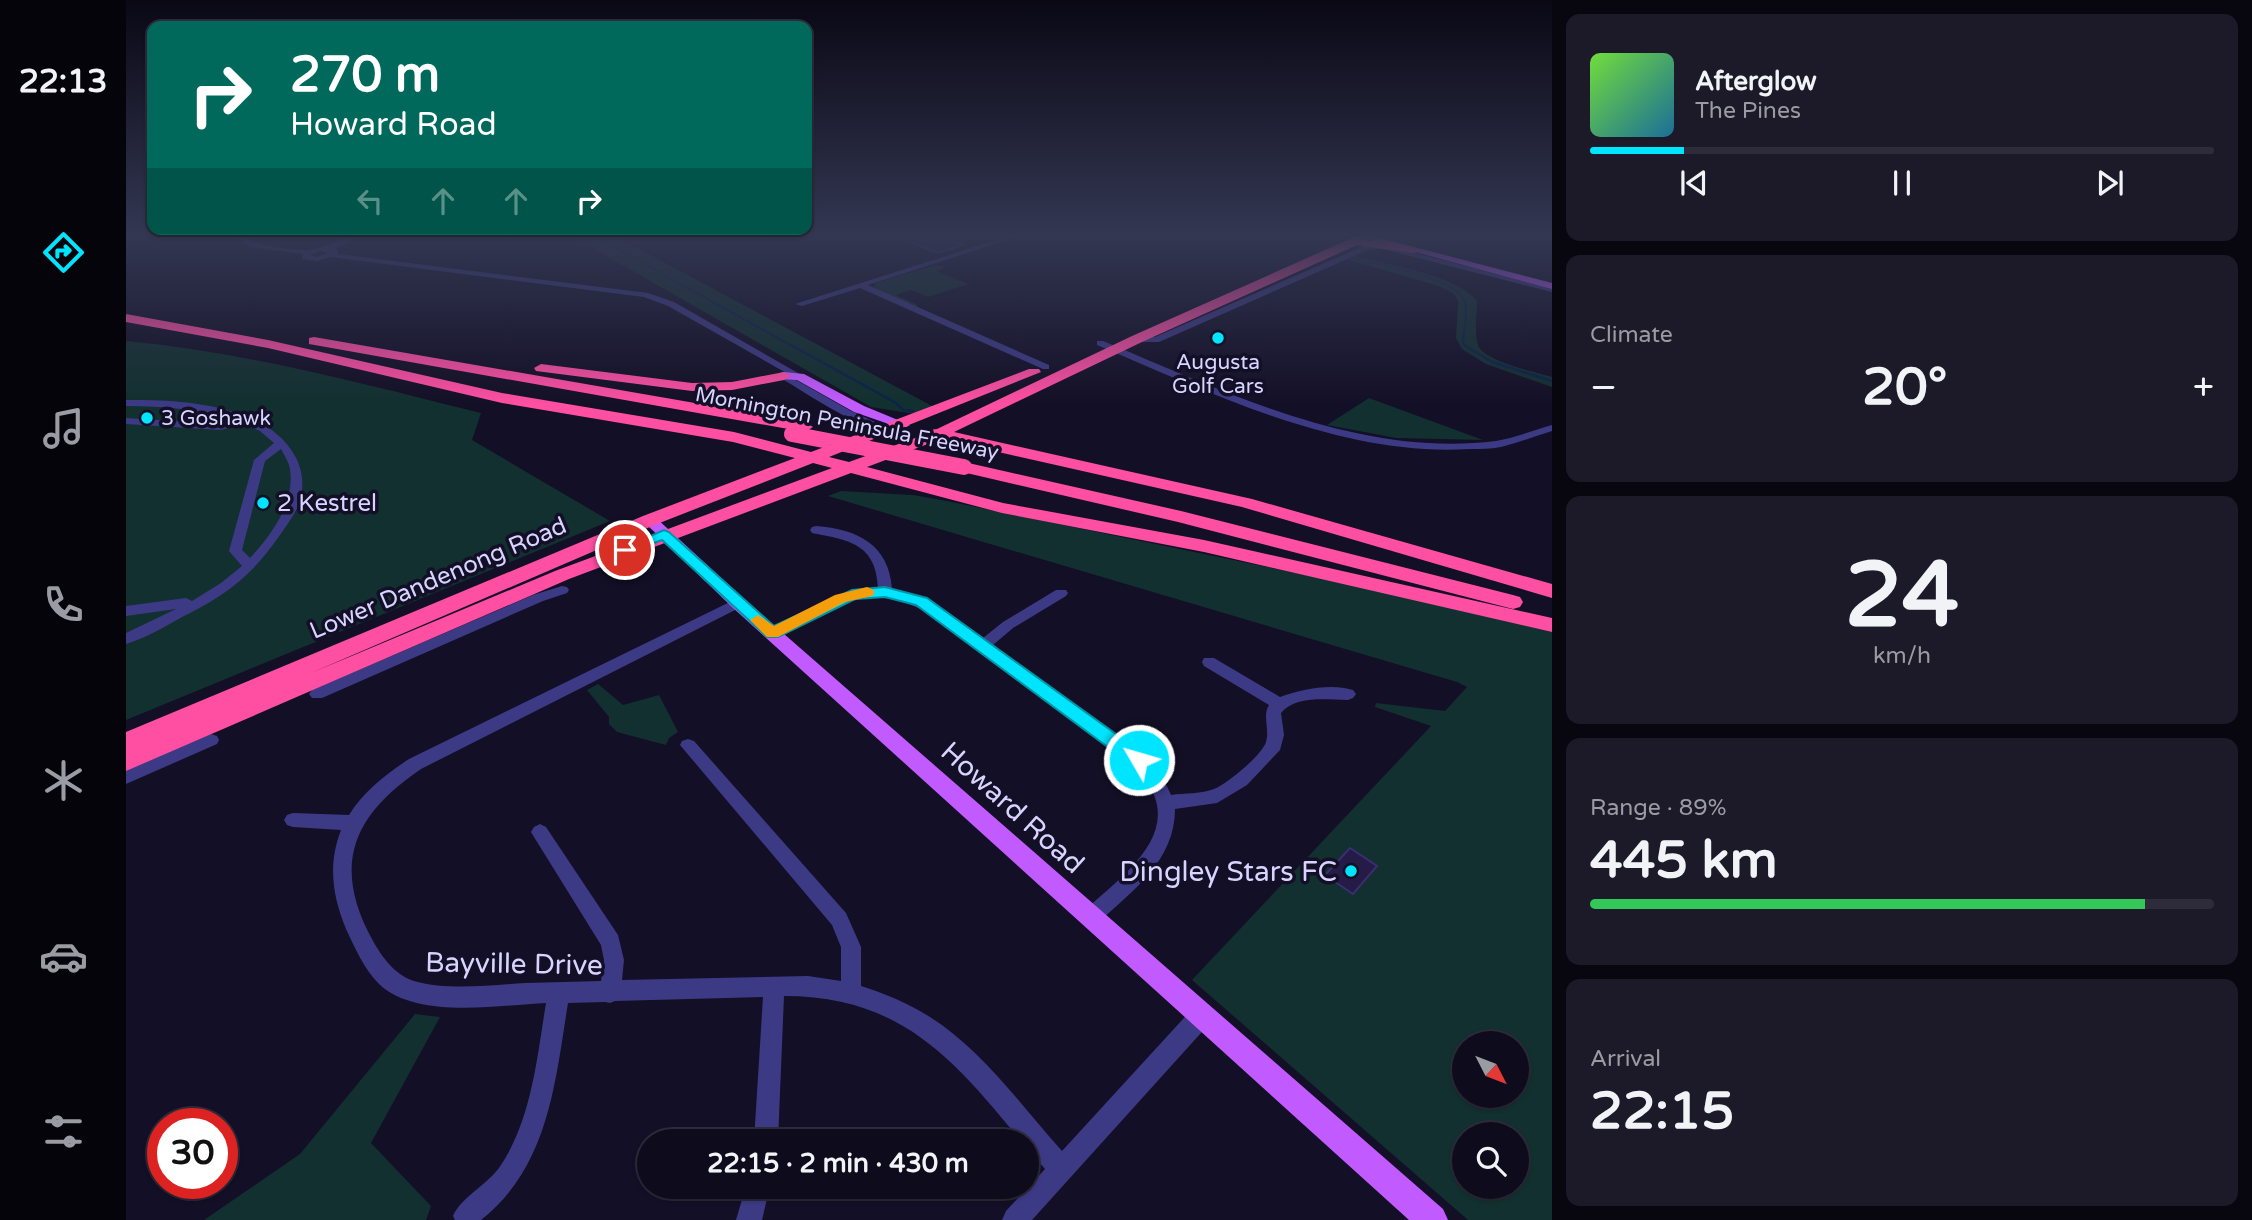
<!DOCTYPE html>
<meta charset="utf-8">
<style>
:root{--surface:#0e0b1c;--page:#1c1929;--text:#f1f3f6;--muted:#9b9ba3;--line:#2e2b3b;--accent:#00e5ff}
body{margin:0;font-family:"Varela Round",sans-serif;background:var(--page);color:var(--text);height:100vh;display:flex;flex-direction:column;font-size:26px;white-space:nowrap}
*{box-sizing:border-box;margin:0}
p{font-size:23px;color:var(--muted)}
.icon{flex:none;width:38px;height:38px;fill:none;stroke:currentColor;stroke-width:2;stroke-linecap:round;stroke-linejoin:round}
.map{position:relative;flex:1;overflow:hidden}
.drawer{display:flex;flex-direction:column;gap:14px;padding:14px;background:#08060f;width:700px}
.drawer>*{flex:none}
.hud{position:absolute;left:21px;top:21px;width:665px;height:214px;border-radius:14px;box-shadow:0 2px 5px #0004,0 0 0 2px var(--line);background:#00695c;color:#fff;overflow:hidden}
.needle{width:46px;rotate:132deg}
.buttons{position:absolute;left:1326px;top:1031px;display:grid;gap:14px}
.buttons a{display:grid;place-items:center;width:77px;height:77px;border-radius:50%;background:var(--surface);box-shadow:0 2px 5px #0004,0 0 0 2px var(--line);font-size:35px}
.speed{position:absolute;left:21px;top:1108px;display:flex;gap:14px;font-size:35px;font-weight:700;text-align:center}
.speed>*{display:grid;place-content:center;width:91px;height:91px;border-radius:50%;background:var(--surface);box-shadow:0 2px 5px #0004,0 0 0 2px var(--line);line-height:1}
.speed .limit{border:10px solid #d22;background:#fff;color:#111}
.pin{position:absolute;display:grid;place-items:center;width:60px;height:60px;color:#fff;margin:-30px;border:4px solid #fff;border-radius:50%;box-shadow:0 2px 7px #0007}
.me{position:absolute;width:77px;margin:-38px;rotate:308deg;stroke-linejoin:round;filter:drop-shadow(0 0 5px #0008)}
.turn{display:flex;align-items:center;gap:24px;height:147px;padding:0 28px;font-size:32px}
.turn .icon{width:91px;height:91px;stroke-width:2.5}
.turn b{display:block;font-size:49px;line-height:60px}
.lanes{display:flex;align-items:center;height:66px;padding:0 28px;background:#0003;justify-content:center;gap:35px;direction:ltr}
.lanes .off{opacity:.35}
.big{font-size:52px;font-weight:700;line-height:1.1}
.drawer .card{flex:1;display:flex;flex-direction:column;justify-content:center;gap:10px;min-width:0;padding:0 24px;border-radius:14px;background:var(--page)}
.drawer .dial{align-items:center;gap:0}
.dial b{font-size:91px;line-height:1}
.song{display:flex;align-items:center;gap:21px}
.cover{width:84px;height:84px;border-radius:10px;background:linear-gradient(135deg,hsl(100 70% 55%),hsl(200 70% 35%))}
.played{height:7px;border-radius:4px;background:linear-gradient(90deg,var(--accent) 15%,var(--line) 15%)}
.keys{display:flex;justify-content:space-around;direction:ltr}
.heat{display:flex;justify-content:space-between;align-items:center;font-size:38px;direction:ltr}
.charge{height:10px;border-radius:5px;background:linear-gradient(90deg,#34c759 89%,var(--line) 0)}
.trip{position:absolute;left:511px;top:1129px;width:402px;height:70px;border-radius:35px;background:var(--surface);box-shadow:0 2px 5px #0004,0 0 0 2px var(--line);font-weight:700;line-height:70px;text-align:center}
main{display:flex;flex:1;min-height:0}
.tabs{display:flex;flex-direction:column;width:126px;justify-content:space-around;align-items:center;background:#06040b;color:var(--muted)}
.tabs .icon{width:49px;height:49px}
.tabs .selected{color:var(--accent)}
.tabs b{font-size:32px;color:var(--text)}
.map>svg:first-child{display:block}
.green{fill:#12302f;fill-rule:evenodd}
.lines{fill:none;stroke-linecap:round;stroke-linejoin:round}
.stream-far1{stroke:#0c2248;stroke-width:2}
.stream{stroke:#0c2248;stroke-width:2.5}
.building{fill:#241b47;stroke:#3b2d73;stroke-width:2}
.minor{fill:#3d3a85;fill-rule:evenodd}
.major{fill:#c25bff;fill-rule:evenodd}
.highway{fill:#ff4fa3;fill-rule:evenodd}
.highway-bridge{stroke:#ff4fa3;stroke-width:16}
.route{fill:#00e5ff;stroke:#0095a6;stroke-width:2}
.slow{fill:#f59e0b}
.poi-dot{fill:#00e5ff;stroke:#130f26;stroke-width:2.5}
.labels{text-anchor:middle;stroke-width:7;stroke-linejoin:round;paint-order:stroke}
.far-poi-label{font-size:21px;fill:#d9d4ff;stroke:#130f26}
.far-street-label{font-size:21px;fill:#d9d4ff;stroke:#130f26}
.poi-label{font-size:24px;fill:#d9d4ff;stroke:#130f26;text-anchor:start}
.street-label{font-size:24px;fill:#d9d4ff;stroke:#130f26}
.near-street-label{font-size:28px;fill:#d9d4ff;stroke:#130f26}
.near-poi-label{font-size:28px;fill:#d9d4ff;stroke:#130f26;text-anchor:end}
</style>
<main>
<nav class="tabs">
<b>22:13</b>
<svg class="icon selected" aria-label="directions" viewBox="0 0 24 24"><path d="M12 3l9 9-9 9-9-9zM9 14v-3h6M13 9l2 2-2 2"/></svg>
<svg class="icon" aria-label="music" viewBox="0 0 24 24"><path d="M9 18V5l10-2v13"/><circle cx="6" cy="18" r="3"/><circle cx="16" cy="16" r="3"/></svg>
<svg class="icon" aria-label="phone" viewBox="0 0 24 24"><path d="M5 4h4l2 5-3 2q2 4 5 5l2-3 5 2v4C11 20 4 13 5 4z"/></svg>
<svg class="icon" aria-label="climate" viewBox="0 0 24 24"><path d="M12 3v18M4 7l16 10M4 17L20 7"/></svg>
<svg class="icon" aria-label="car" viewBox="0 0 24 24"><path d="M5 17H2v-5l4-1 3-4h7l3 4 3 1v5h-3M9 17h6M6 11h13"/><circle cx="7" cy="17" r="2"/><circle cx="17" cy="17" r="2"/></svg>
<svg class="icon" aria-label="filters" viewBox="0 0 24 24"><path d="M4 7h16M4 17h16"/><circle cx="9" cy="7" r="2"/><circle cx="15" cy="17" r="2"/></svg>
</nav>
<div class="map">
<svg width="1426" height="1220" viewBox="0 0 1426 1220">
<rect width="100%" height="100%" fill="#130f26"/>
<!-- green -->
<g class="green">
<polygon points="442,234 485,234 808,407 789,414 745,407"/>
<path d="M1229,256C1259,264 1333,276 1351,301C1351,313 1348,333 1352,345C1357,361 1410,372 1426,377V387L1360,364L1336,349L1330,338L1332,301L1327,293L1312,286L1220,259Z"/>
<polygon points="810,265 819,267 811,271 842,284 802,297 785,290 770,295 792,305 789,307 747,287 750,283"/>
<path d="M0,341C120,352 238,384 355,413L346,440L484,521L0,720Z"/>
<polygon points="1243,398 1357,440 1270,438 1201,425"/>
<path d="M715,491L787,495L821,501L1291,598L1426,632V1220H1342L1066,980L1305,726L1249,707L1250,703L1319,711L1341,687L1331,682L702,496ZM1339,1043H1391V1096H1339ZM1339,1134H1391V1186H1339Z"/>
<polygon points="472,684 497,705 533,695 552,732 543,738 540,745 491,732 483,724 483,717 461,690"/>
<polygon points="289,1014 314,1017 245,1143 305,1206 300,1220 78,1220 174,1154"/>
</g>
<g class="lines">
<!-- stream-far1 -->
<g class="stream-far1">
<polyline points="465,234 668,347"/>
<polyline points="1156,234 1187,247"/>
<path d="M1228,258C1251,264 1329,278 1338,300C1343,313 1337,331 1337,344L1341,347"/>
</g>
<!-- stream -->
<g class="stream">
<polyline points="665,345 770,403 777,410 787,411"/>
<polyline points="1338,345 1366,362 1426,381"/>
</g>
</g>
<!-- building -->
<g class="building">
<polygon points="765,234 807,234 837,245 812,253"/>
<polygon points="1224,848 1251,866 1227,894 1199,875"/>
</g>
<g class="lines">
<!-- minor -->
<g class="minor">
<path d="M107,234C117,234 122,241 132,243C146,247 167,250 181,250C202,249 218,234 238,234L208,250H212V254L522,293L548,302L679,377L671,379L542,306L518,297L204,257L192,261L176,259L177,254L125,247ZM195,251L201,253L191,257L184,255Z"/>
<polygon points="378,234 385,234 382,236"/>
<polygon points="889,234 900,234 742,285 923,365 923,369 917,369 734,288 676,306 669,304"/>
<polygon points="1240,245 1257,245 1426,288 1426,292 1257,249 1244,249 1033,342 1011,342 1006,339 1011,336 1029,337"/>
<path d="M971,341H977C1100,392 1233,458 1370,441C1389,438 1408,430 1426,425V431C1409,436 1392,443 1375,447C1365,449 1353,449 1343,449C1216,457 1085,393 971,345Z"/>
<path d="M661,375L725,411L767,430L766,432C742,435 680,393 658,380L656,378Z"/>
<path d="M0,400C53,399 141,404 169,456C176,468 178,484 175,497C172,511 162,523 154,535C126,575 102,594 58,616C40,626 20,638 0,644V633L50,609L0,616V606L60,598L66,601L95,583L116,566L103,551L128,460L148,443L134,431L118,424L94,430L0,424V418L94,424L109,420C73,409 37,406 0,406ZM155,449C158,455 163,462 164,469C169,503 146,534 124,558L116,550L139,461Z"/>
<path d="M690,526C732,529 763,545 766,589C801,593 829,618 857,638L877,622L930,590H940L942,593L940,596L887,628L867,645L1019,755L1038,780L1045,795C1058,793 1076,794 1088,789C1101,784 1136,755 1140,742C1144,729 1136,716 1143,705L1078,666L1076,662L1078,658H1088L1154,697C1175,689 1206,683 1227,690L1230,694L1227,698L1222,700C1201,700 1170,695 1155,713L1158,735L1154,750L1121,785L1091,803L1049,809C1049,861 1007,890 972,923L965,926L958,923L955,917L958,911C991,880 1054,838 1024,787C1019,779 1013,772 1007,765L811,618C755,585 727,596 672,625C663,631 653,639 642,636L640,633L642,630C677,611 712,590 752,588C750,543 722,540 686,533L684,530L686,527Z"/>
<polygon points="436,586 441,587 443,590 441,593 417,601 196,698 186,698 183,694 186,690 407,595"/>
<path d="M612,598L619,603L617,606L295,769C227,815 205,865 247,941C256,957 269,975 288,981C324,991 363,985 400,983C425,982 450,982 475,981L478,960L475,945L408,837L405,832L408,827L414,824L420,827L492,935L498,960L496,980L682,976L715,981V947L706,925L554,745L556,741L562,739L568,741L720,913L735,947V986C760,994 782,1003 804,1017C856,1050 895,1105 936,1151L1068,1007L1076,1004L1084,1007L1087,1015L1084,1023L906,1220H876L880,1211L919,1169L901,1148V1141H895C827,1058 774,996 658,996L652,1141H628L637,997L489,1001L484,1003L479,1002L442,1003C429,1083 423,1166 355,1220H329L327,1216C335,1197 363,1184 375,1165C406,1118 411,1057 420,1003C373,1005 291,1020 253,984C238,969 229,948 220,929C206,895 202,864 215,830L167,827L161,825L158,820L161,815L167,813L223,815C238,791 260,774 283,759Z"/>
<polygon points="85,734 91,736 93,740 91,744 0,784 0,770"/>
<polygon points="620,1186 644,1186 636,1220 610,1220"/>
</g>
<!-- major -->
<g class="major">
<polygon points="1223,234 1238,234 1426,283 1426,289"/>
<polygon points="658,372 678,374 738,406 784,425 777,429 728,412 671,380 654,379 654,373"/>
<polygon points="524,515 529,517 618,599 1317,1209 1322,1220 1283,1220 606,607 519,523 516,520 519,517"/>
</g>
<!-- highway -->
<g class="highway">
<path d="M1235,234H1249L1240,240L1288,247L1294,250L1288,253L1231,245L1016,342L828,432L1126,499L1426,584V598L1116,507L815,439L741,467L877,503L1078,540L1426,618V632L1078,552L876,513L725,473L443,579L0,771V732L517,516L669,458L607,442L376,403L142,348L0,322V314L142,340L376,393L608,432L685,452L903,369H913L915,372L703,457L723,462L800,434L803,430L811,429L1006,336ZM687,463L706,468L429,571L185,673L531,524Z"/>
<polygon points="188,337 679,422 687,427 679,432 183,344 183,338"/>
<polygon points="415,364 566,383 606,382 658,372 665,376 658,380 606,390 566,391 410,371 408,368"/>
<polygon points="838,462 1055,511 1387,595 1394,597 1397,602 1394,607 1387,609 1052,522 832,471 829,467 832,463"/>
</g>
<!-- highway-bridge -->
<polyline class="highway-bridge" points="666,434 838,467"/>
</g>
<!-- sky -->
<linearGradient id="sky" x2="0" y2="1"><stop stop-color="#0a0815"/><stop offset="0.58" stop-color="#333752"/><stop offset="1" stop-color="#333752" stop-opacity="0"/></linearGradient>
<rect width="1426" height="405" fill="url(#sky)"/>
<!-- route -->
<polygon class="route" points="538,530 543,532 648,626 726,590 759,587 801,598 1019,755 1022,760 1019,765 1013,767 1006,765 790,605 759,597 729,599 652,637 641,637 536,540 499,554 492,550"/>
<!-- slow -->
<polygon class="slow" points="741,587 746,589 749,592 746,596 719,602 652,637 641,637 624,620 632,615 648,626 709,595"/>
<!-- markers -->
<g class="poi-dot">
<circle cx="1092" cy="338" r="7"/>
<circle cx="21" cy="418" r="7"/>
<circle cx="137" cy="503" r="7"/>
<circle cx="1225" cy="871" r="7"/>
</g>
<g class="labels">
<!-- far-poi labels -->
<g class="far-poi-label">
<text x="1092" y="369">Augusta<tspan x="1092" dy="24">Golf Cars</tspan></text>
<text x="35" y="425" text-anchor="start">3 Goshawk</text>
</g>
<!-- far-street labels -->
<g class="far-street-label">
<text transform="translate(721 423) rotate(11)" y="7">Mornington Peninsula Freeway</text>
</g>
<!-- poi labels -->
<g class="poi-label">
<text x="151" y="511">2 Kestrel</text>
</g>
<!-- street labels -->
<g class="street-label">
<text transform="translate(312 578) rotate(-23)" y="8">Lower Dandenong Road</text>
</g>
<!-- near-street labels -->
<g class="near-street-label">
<text transform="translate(887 807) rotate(42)" y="10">Howard Road</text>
<text transform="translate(388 963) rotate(1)" y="10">Bayville Drive</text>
</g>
<!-- near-poi labels -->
<g class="near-poi-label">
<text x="1211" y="881">Dingley Stars FC</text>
</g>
</g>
</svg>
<div class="buttons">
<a><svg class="needle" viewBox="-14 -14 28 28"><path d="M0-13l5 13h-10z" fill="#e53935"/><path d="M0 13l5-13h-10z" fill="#9b9ba3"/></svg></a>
<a><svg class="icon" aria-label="search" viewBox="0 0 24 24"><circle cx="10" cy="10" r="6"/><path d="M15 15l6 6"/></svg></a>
</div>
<div class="speed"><div class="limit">30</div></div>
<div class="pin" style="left:499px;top:550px;background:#d93025"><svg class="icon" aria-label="arrive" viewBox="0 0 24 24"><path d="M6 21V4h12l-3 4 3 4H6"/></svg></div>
<svg class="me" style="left:1013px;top:760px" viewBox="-20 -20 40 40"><circle r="17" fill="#00e5ff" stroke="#fff" stroke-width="3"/><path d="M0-11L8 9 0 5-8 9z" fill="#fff"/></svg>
<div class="trip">22:15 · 2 min · 430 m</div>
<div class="hud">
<div class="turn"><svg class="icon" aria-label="right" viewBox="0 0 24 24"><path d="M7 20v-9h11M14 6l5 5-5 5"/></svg><div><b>270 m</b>Howard Road</div></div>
<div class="lanes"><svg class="icon off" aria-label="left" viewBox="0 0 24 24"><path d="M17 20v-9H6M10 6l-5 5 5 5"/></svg><svg class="icon off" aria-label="ahead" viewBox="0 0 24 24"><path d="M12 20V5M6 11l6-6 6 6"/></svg><svg class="icon off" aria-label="ahead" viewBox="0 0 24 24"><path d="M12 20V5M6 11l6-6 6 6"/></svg><svg class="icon" aria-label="right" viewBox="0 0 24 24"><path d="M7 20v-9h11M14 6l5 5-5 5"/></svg></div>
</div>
</div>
<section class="drawer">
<div class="card">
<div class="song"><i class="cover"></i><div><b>Afterglow</b><p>The Pines</p></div></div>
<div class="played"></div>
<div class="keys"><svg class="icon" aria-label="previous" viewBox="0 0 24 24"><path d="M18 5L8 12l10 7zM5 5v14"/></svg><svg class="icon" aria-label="pause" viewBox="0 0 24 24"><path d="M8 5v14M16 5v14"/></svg><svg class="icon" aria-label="next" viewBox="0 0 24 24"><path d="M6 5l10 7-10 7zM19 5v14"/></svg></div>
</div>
<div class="card"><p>Climate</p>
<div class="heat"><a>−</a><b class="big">20°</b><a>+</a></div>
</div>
<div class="card dial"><b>24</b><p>km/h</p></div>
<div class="card"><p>Range · 89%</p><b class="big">445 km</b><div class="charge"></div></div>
<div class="card"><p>Arrival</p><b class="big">22:15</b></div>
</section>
</main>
